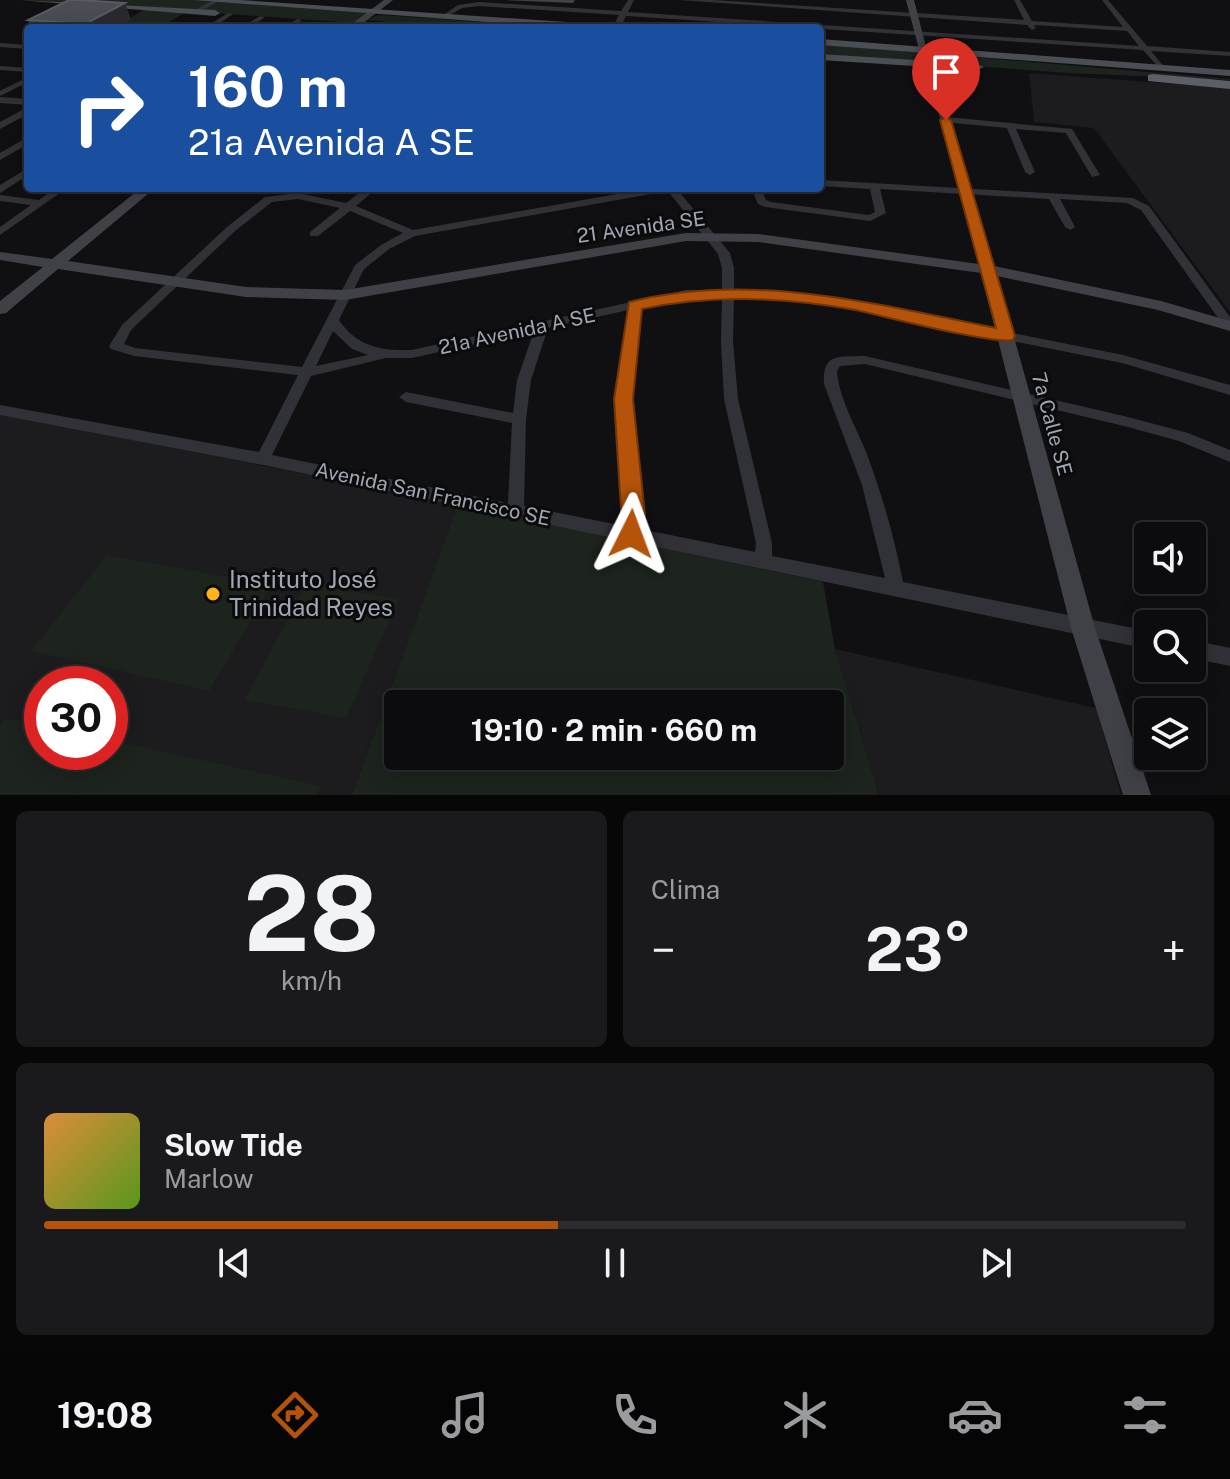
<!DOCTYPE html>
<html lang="es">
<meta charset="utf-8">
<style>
:root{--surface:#0c0c0e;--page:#1a1a1c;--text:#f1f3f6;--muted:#9a9b9e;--line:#2c2c2e;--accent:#b45309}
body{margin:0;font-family:"Public Sans",sans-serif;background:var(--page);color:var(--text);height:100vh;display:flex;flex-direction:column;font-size:30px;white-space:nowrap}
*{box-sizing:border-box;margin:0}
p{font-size:26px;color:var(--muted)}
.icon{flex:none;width:44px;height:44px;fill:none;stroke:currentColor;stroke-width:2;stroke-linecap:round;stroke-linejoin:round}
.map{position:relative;height:795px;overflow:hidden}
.details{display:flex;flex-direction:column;gap:16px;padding:16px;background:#070708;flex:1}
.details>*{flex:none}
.hud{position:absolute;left:24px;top:24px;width:800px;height:168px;border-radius:8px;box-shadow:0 4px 20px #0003,0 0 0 2px var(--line);background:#1a4fa0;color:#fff;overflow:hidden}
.fabs{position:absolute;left:1134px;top:522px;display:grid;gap:16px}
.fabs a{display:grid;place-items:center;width:72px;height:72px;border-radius:8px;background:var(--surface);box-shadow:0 4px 20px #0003,0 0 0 2px var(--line);font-size:40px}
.speed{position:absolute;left:24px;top:666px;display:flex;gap:16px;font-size:40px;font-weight:700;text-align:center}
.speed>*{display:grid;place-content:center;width:104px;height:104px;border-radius:50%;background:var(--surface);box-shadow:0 4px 20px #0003,0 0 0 2px var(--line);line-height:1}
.speed .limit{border:12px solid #d22;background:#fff;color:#111}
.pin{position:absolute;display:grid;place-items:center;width:68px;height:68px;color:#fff;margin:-82px -34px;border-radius:50% 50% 50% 0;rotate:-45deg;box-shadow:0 0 8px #0007}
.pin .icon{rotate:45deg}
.me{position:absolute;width:88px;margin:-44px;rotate:3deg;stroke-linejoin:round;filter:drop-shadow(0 0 6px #0008)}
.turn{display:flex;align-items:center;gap:28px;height:168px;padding:0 32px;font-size:36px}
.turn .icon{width:104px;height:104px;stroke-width:2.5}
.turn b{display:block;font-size:56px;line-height:68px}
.big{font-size:60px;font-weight:700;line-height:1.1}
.details .card{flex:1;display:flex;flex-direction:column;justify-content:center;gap:12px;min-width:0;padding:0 28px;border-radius:12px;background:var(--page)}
.details .dial{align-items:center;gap:0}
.dial b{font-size:104px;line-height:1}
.song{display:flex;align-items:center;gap:24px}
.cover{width:96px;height:96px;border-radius:12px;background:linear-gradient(135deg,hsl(30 70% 55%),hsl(90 70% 35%))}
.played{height:8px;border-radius:4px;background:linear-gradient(90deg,var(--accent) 45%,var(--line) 45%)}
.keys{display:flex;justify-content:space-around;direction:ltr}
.heat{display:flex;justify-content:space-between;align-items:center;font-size:44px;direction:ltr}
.details .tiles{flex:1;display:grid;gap:16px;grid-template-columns:1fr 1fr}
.card:last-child{grid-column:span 2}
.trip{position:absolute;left:384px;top:690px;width:460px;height:80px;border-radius:8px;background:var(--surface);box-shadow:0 4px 20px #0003,0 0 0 2px var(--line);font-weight:700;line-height:80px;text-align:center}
.tab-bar{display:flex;height:128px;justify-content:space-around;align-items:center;background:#050506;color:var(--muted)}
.tab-bar .icon{width:56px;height:56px}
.tab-bar .on{color:var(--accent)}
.tab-bar b{font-size:36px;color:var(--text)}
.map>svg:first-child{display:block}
.built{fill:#1c1c1f;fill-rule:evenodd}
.green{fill:#1c241d;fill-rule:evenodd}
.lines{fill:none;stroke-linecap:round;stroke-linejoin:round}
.street{fill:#313237;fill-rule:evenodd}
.secondary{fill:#3f4147;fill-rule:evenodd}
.primary{fill:#4c4e56;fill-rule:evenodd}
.highway{fill:#5c5f68;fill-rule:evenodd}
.wall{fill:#414248}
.shaded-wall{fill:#292a2e}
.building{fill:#4b4d54;stroke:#595b63;stroke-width:2}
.route{fill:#b45309;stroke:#753606;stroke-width:2}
.poi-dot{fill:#ffb21a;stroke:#0b0b0c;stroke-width:3}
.labels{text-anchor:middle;stroke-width:6;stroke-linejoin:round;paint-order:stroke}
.street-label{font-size:20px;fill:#a0a6b4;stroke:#0b0b0c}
.near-poi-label{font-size:24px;fill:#a0a6b4;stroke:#0b0b0c;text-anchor:start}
</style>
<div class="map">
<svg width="1230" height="795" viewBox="0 0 1230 795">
<rect width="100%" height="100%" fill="#101012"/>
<!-- built -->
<g class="built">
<polygon points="1029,73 1230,88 1230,312 1094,128 1034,122"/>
<path d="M0,414L458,504L352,795H0ZM42,684H110V752H42Z"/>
<polygon points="835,649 1096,708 1121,795 879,795"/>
</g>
<!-- green -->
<g class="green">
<polygon points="24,0 195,0 368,12 354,23 187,11 160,28 114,28 145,9"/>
<polygon points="379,15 574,28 445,28 367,20"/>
<polygon points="820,44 1230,79 1230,80 1069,73 820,55"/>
<path d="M458,504L823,582L835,649L879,795H352ZM398,704H830V756H398Z"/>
<polygon points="107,555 272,585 209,691 31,651"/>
<polygon points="307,584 399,599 346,718 244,700"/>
<polygon points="6,718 42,726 42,752 110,752 110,740 321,786 317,795 0,795 0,726"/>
</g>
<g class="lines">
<!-- street -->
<g class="street">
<polygon points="213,0 221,0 197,13 192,12"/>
<polygon points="628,0 634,0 628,12 1139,46 1127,31 1034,25 1036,28 1032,30 1027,25 679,0 713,0 1024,20 1014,0 1020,0 1032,21 1123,27 1102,0 1108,0 1147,46 1230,52 1230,56 1151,51 1165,68 1161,70 1143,50 626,16 620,28 612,28 619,15 479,6 462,8 445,18 440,17 458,5 479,2 621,11"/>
<polygon points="228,13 233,14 213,28 204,28"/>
<polygon points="260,16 265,17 250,28 241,28"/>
<polygon points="297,19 302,20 292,28 283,28"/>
<polygon points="0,43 28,45 28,49 0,47"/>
<polygon points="0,66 28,68 28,72 0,70"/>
<polygon points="28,77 28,82 0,96 0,91"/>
<polygon points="0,97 28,99 28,105 0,103"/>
<polygon points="28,107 28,114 0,129 0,122"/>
<polygon points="946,117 1072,129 1100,175 1092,177 1066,133 1016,129 1035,172 1030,175 1025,172 1007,128 943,122 943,118"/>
<polygon points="28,137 28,144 0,160 0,153"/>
<polygon points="28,168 28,175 0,193 0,185"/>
<polygon points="820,180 1133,198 1149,206 1230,317 1230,330 1226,329 1141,210 1127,203 1060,199 1075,227 1070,230 1065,227 1049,199 880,189 886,213 870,221 765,207 758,204 751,188 761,188 766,200 771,202 869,215 875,212 870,189 820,186"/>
<polygon points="55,188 67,188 0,235 0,227 31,205 0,201 0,195 39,200"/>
<path d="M366,188H377L356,206L413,230L651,188H676L730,253L734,268V290H770L852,301L1123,355L1230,385V395L1122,363L852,309L770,298H734L733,342L738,399L772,543V556L885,578L862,485L824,384C822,352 840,357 865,356L1128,417L1188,433L1230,450V462L1179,441L1128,427L865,364L840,366L837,371C839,400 858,430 868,457C883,498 895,540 903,582L1148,631V649L263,465L0,415V405L259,452L298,375L134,356L111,349L109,346L122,325L227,227L265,197L298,193L346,203ZM668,191L718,254L722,268V290H686L412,350C381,351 357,347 339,320L364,269L389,249L415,236ZM298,199L340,208L310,232V236H318L350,211L403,233L381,245L355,265L302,367L135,348L124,344L131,330L235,231L272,202ZM686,298H722L721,342L724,399L756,543L755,552L640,529L642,515L631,399L641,308ZM628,310L617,399L626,515L624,526L524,506L526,419L531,380L548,328ZM333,331L352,349L368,355L316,366ZM534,331L517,380L513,413L406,392L399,397L406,402L512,423L508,503L272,455L311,376L386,358H412Z"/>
<polygon points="1192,640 1230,648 1230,666 1192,658"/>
</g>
<!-- secondary -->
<g class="secondary">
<polygon points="384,0 393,0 357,28 346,28"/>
<polygon points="906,0 914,0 927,51 919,49"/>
<polygon points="925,62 934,64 994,266 1161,301 1230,321 1230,331 1158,310 997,276 1095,628 1151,795 1123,795 1071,628 981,273 758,242 686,241 345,300 246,297 58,269 6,313 0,314 0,301 43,267 0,260 0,252 52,259 141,188 155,188 68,261 246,287 345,290 686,233 758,234 979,264"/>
</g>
<!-- primary -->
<g class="primary">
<polygon points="19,0 215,10 220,13 215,16"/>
<polygon points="193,0 240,0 612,25 617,28 567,28"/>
<polygon points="820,39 1230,70 1230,76 820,45"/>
<polygon points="820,54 978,64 984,67 978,70 820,60"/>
</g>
<!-- highway -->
<polygon class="highway" points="1153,74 1230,81 1230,89 1148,81 1148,75"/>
</g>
<!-- wall -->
<g class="wall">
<polygon points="505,0 575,0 573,3"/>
<polygon points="131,19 115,28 32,28 28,20"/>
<polygon points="161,188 198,188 179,193 162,191"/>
</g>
<!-- shaded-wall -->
<g class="shaded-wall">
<polygon points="125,3 131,19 115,28 87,28 85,24"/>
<polygon points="177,188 198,188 179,193"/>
</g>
<!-- building -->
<polygon class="building" points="69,0 79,0 125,3 85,24 28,20"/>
<!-- route -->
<path class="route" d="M946,117L951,120L1015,336L1013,340C994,345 883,316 856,310C785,297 713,294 642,309L633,399L645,515L638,541H623L614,399L629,302C751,271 876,304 996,328L940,120Z"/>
<!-- markers -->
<circle class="poi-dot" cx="213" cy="594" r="8"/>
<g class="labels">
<!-- street labels -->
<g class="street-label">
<text transform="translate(641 227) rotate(-8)" y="7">21 Avenida SE</text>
<text transform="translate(517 331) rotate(-12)" y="7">21a Avenida A SE</text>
<text transform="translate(1052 424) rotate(75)" y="7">7a Calle SE</text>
<text transform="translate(433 494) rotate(12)" y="7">Avenida San Francisco SE</text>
</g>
<!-- near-poi labels -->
<g class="near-poi-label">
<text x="229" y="588">Instituto José<tspan x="229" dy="28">Trinidad Reyes</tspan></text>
</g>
</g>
</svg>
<div class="fabs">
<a><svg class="icon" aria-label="sound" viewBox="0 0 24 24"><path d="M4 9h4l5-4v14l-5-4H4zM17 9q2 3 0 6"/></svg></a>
<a><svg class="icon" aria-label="search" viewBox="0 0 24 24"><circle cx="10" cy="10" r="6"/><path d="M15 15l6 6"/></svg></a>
<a><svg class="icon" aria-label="layers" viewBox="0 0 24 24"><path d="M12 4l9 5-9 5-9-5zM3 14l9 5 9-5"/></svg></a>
</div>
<div class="speed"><div class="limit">30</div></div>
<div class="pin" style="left:946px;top:120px;background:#d93025"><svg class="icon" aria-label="arrive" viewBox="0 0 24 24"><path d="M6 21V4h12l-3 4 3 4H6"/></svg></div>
<svg class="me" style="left:631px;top:534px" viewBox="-20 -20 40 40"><path d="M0-17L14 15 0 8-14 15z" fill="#b45309" stroke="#fff" stroke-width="4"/></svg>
<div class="trip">19:10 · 2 min · 660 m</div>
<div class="hud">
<div class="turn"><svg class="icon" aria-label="right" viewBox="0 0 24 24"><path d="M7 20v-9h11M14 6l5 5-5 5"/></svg><div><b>160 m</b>21a Avenida A SE</div></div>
</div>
</div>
<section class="details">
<div class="tiles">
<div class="card dial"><b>28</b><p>km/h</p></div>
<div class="card"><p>Clima</p>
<div class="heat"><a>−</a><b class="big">23°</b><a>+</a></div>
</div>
<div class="card">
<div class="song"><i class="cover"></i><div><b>Slow Tide</b><p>Marlow</p></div></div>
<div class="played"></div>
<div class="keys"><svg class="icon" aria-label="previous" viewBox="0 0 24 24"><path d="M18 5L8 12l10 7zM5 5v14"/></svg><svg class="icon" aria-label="pause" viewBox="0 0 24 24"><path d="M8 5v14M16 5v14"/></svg><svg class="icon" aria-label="next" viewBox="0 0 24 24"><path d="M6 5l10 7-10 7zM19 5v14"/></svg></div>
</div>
</div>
</section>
<nav class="tab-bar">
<b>19:08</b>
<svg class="icon on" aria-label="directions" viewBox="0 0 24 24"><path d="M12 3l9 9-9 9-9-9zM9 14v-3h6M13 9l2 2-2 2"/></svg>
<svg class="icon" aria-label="music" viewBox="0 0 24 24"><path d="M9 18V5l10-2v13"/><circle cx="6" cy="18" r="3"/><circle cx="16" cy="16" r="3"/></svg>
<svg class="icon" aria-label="phone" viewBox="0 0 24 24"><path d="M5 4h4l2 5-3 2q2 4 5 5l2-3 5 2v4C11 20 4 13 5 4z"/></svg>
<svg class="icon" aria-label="climate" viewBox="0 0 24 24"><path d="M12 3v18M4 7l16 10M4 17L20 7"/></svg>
<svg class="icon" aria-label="car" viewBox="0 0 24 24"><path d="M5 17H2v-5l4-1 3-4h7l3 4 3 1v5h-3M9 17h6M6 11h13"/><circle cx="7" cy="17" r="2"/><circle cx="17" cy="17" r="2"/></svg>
<svg class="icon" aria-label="filters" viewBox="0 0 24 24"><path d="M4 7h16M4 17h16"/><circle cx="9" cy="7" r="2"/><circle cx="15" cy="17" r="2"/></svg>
</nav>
